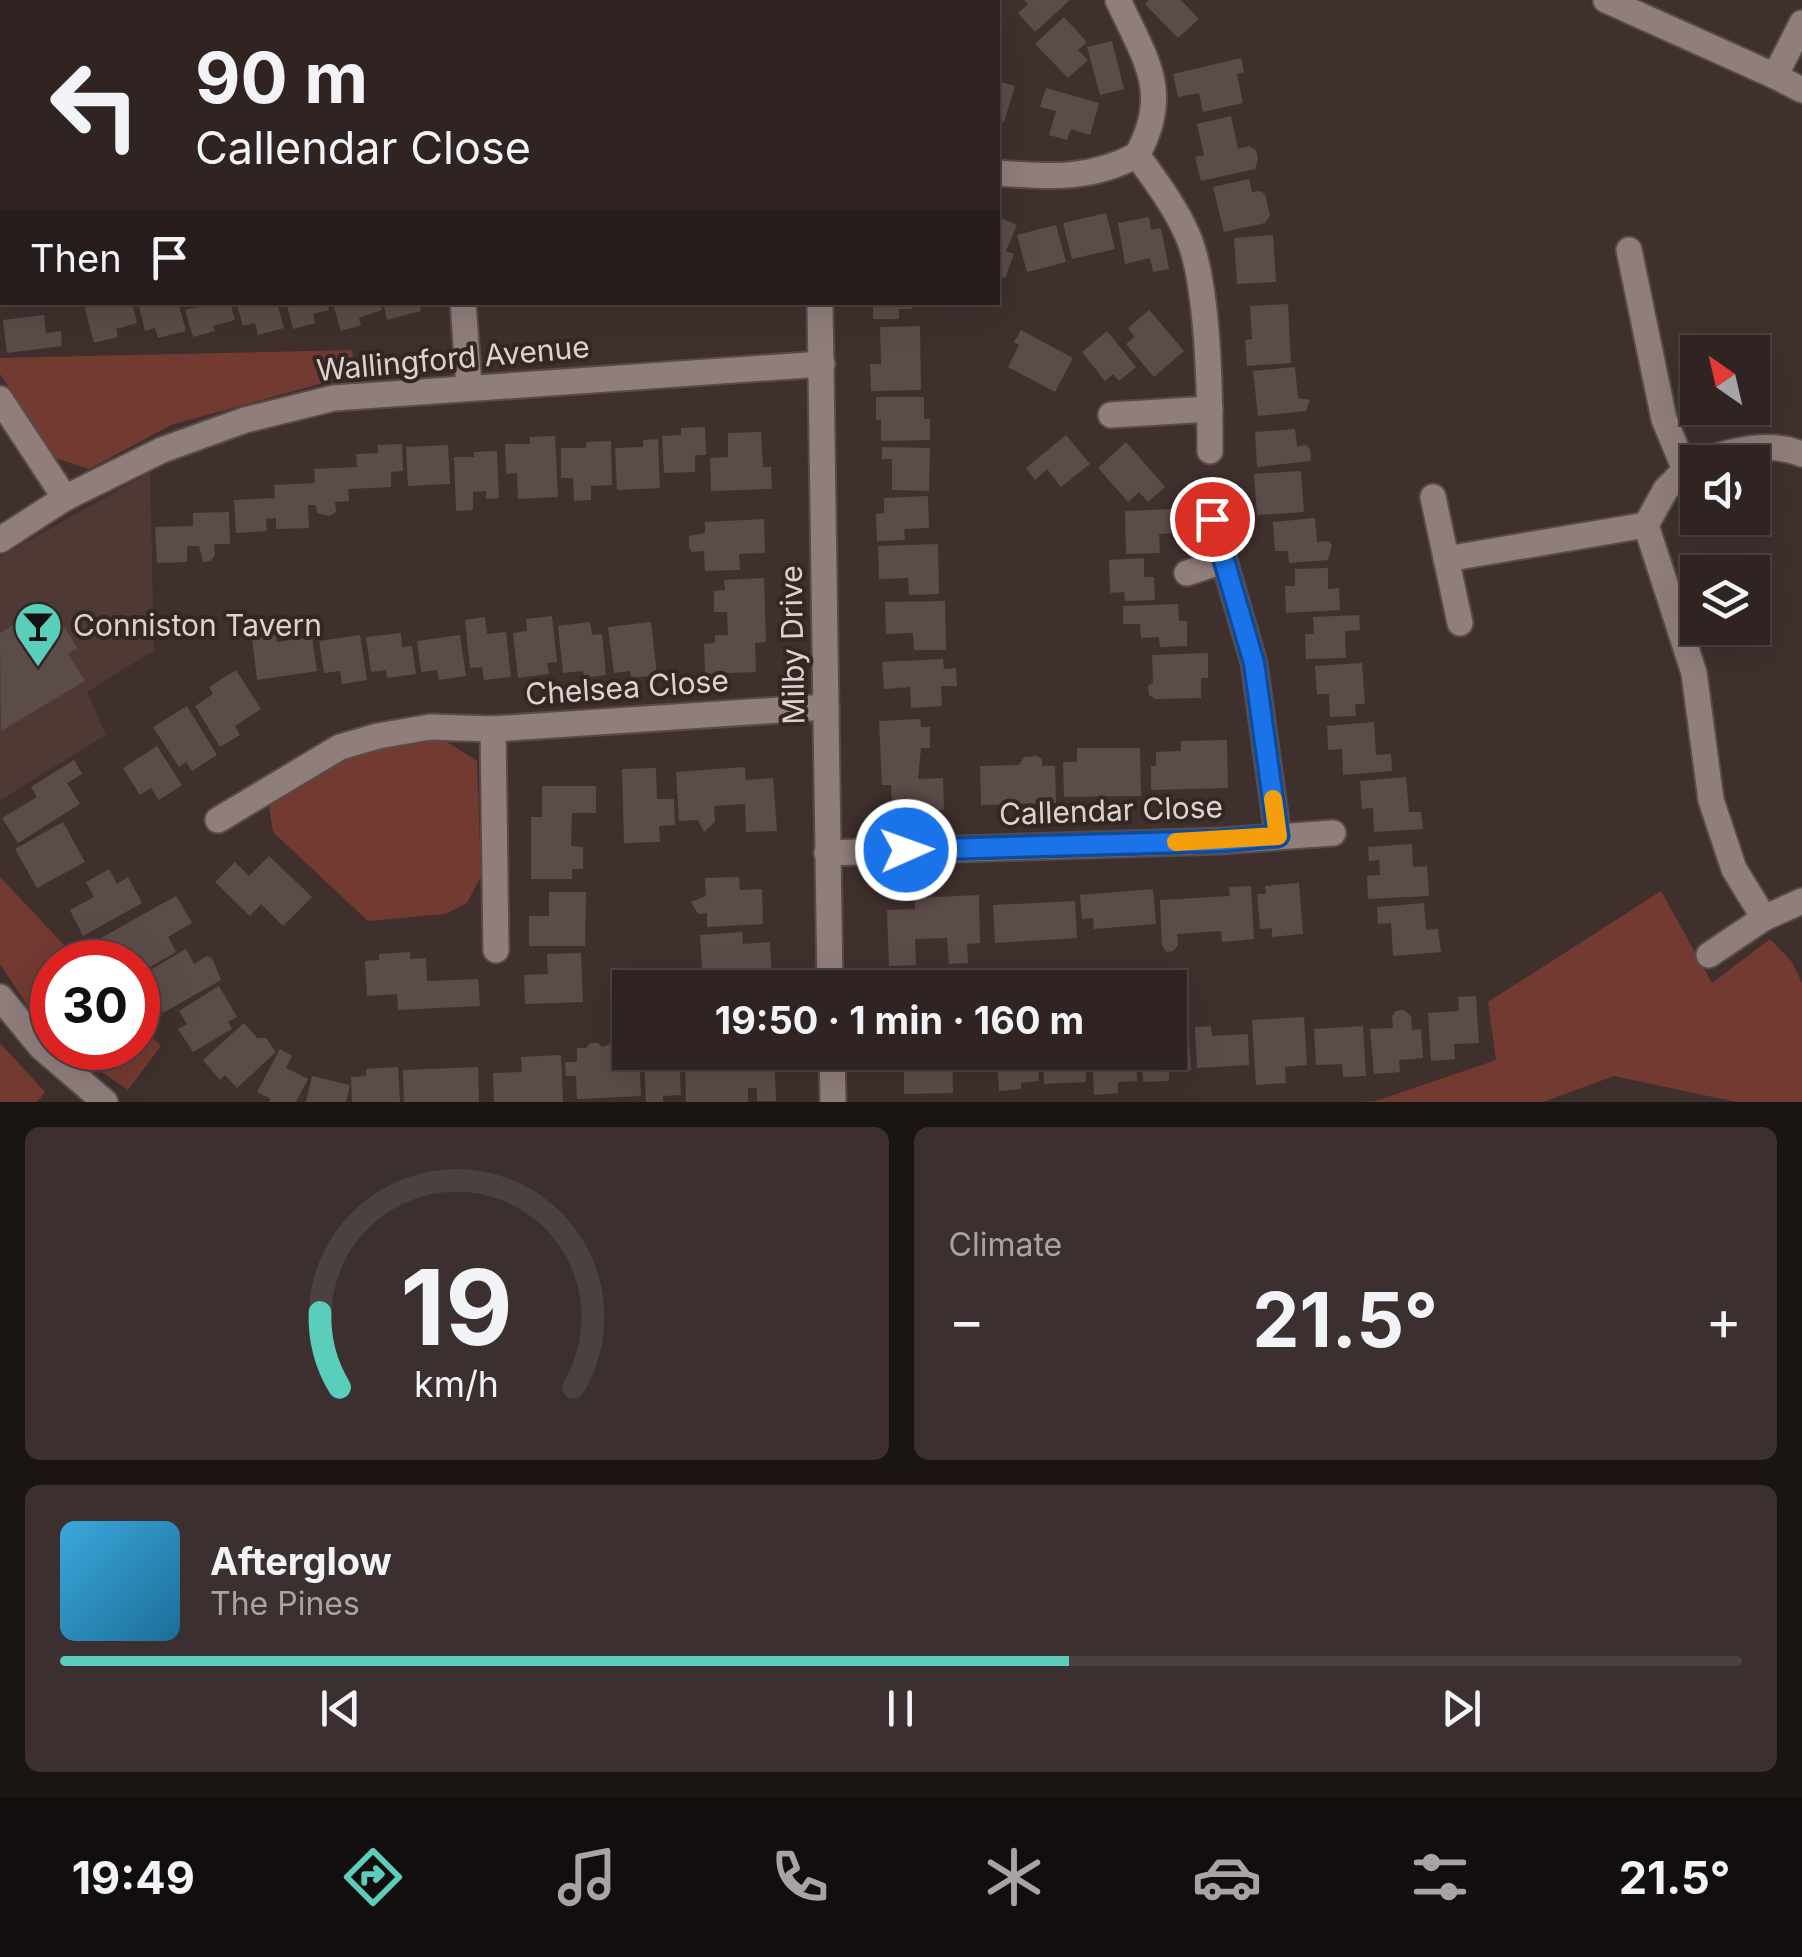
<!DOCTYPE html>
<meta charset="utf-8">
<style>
:root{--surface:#2f2422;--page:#3b302f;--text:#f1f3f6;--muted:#a7a4a5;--line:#4a4140;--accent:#5bcebb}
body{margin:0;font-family:Inter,sans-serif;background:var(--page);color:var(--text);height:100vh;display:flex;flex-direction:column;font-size:38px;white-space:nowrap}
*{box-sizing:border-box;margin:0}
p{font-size:32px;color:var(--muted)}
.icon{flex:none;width:55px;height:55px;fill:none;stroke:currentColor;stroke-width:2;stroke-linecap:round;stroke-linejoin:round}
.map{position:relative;height:1102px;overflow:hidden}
.side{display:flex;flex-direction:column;gap:25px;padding:25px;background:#1a1413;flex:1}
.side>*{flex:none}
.banner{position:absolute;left:0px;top:0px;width:1000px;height:305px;box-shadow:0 10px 40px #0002,0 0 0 2px var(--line);background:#2f2422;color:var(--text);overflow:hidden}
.needle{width:65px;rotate:326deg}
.fabs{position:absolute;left:1680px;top:335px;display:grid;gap:20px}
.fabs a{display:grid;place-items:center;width:90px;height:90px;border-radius:0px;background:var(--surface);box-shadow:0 10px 40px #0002,0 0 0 2px var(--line);font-size:50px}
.speed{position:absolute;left:30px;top:940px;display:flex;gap:20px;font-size:50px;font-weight:700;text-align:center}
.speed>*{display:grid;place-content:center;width:130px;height:130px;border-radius:50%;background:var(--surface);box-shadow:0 10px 40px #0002,0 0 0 2px var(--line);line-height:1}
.speed .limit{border:15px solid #d22;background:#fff;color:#111}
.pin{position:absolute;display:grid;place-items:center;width:85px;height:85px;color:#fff;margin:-42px;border:5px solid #fff;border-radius:50%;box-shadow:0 2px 10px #0007}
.me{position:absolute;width:110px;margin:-55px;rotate:88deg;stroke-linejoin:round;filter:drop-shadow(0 0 8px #0008)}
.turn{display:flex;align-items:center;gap:35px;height:210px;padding:0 30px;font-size:45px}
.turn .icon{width:130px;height:130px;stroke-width:2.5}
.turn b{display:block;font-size:70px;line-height:85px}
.then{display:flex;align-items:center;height:95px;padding:0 30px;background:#0003;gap:20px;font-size:38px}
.big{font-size:75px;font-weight:700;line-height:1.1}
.side .tile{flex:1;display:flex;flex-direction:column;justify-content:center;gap:15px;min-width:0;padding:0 35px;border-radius:15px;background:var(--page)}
.side .dial{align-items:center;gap:0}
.dial svg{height:260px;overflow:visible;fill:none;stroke:var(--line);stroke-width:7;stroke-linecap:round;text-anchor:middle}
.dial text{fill:var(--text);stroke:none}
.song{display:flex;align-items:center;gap:30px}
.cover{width:120px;height:120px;border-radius:15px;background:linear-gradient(135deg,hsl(200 70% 55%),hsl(200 70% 35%))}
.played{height:10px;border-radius:5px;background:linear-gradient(90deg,var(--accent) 60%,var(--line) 60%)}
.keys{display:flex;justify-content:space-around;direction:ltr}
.heat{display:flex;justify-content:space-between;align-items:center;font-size:55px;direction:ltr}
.side .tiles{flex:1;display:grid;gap:25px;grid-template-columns:1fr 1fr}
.tile:last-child{grid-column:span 2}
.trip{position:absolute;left:612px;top:970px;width:575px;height:100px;border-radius:0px;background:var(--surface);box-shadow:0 10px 40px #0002,0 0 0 2px var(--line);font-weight:700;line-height:100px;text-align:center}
.tab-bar{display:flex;height:160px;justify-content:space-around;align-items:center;background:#130e0e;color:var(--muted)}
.tab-bar .icon{width:70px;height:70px}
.tab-bar .on{color:var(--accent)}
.tab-bar b{font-size:45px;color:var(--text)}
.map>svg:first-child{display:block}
.built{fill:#4f3935}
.green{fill:#733a32}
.building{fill:#5c4c49}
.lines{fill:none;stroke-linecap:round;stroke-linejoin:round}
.street-casing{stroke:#584c49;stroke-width:29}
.street{stroke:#907e7b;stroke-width:25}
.route-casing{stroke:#114b97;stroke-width:25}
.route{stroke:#1a73e8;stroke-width:18}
.slow{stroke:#f59e0b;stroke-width:18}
.labels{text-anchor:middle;stroke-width:8;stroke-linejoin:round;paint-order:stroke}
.street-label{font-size:30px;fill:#dcd2d0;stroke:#342623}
.poi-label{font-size:30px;fill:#dcd2d0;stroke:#342623;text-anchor:start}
</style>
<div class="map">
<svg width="1802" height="1102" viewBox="0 0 1802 1102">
<rect width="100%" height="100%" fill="#3f302d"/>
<!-- built -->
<polygon class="built" points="150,472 154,650 87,692 106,735 0,800 0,557"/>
<!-- green -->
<g class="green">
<polygon points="352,350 355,374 171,425 89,469 55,458 0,374 0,358"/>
<path d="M426,738L444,740L477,761L481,876L467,903L445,914L368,921L273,832L269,805C320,764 362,748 426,738Z"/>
<polygon points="0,877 80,962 52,962 52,1034 27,1005 0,964"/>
<polygon points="1661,891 1712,983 1770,939 1792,962 1802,983 1802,1102 1736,1102 1614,1076 1543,1102 1361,1102 1376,1101 1496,1060 1488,1002"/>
<polygon points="138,1022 161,1046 128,1090 66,1048 138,1048"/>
<polygon points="0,1043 45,1092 37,1102 0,1102"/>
</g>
<!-- building -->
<g class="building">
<polygon points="1024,0 1070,0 1035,32 1018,13 1028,4"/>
<polygon points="1149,0 1181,0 1199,19 1178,38 1145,4"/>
<polygon points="1064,17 1087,42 1078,50 1088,60 1068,78 1035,44"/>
<polygon points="1112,41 1124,89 1100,95 1087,47"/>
<polygon points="1241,58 1244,72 1237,74 1243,103 1203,112 1199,93 1178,97 1173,74"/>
<polygon points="998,81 1015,86 1004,122 998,120"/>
<polygon points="1046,88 1099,103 1090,135 1071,129 1067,140 1049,135 1056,111 1040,107"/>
<polygon points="1231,116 1238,149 1249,146 1256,150 1258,159 1255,169 1201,181 1195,157 1204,155 1197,124"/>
<polygon points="1249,179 1252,192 1260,191 1265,194 1270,216 1265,223 1224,232 1213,187"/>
<polygon points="1106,213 1115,249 1072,259 1063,223"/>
<polygon points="998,217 1017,225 1006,251 1014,254 1005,278 998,275"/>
<polygon points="1149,217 1151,230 1161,228 1169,269 1153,272 1150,258 1125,264 1118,223"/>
<polygon points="1056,225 1066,262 1027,272 1017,235"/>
<polygon points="1273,235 1276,282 1237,284 1234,238"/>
<polygon points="83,302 132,302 137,323 116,329 118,337 94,343"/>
<polygon points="138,302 178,302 186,331 158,338 155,328 145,331"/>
<polygon points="197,302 230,302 235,320 213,326 215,331 193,337 185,310 198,307"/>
<polygon points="236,302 277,302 284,328 258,335 255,323 243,326"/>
<polygon points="286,302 327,302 329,310 313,314 315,323 293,329"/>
<polygon points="338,302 380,302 382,310 359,318 361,325 341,331 333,304"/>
<polygon points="383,302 419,302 421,311 387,320"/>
<polygon points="873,302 912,302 912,309 899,309 899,319 873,319"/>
<polygon points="1288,304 1291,363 1247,366 1245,340 1252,339 1250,306"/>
<polygon points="1149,310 1184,351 1154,377 1126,344 1135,337 1128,328"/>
<polygon points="44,315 46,333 61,331 62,346 7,353 3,320"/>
<polygon points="920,326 921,390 871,391 870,364 881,364 880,327"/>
<polygon points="1021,330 1073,358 1055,392 1008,367 1019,345 1014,342"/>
<polygon points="1107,331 1136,367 1119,381 1113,374 1105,381 1082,352"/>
<polygon points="1295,367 1298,398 1310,400 1306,411 1258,416 1253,371"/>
<polygon points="876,397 924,397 924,419 930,419 930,440 881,441 881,420 876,420"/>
<polygon points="705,427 706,455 695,455 695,472 664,473 662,436 681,435 681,428"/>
<polygon points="1295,429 1297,446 1306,445 1310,449 1311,461 1257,467 1255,432"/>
<polygon points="761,432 763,467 771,467 772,489 711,491 710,458 728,457 728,433"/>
<polygon points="1066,435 1090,464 1061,487 1047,469 1035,480 1026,468"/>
<polygon points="555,436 558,497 518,499 517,473 506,474 505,444 530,444 530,437"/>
<polygon points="658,439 660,488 617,490 615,448 643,447 643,440"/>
<polygon points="611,441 612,485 591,486 591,500 574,501 573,478 561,478 561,448 586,448 586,442"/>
<polygon points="1126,442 1165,487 1148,502 1139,492 1128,502 1098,468"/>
<polygon points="402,444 403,471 391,472 391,487 348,489 349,501 335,502 336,512 329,516 317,513 316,505 308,505 309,528 276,529 276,518 266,519 267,531 236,533 234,500 275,498 274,485 315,483 314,469 357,467 356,454 378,453 378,445"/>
<polygon points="448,445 450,484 408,486 406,447"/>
<polygon points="882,447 930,448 929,491 892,490 892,459 882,459"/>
<polygon points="497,451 499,498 486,499 486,491 473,492 473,510 456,511 454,457 474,457 474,452"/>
<polygon points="1301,471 1304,512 1257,515 1254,474"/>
<polygon points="928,496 929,528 904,529 905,540 877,541 876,514 884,513 884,498"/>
<polygon points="1172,509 1173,533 1159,534 1160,553 1126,554 1125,511"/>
<polygon points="229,512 230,544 214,544 215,555 211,561 203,562 199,546 187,546 187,562 157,563 155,527 193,526 193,513"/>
<polygon points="1315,518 1317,542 1328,541 1332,545 1328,560 1289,563 1288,551 1275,551 1273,522"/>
<polygon points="764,519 765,553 739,554 740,570 705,571 704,551 692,552 689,548 689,536 705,533 705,522"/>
<polygon points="938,544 939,594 909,595 908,578 879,579 878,546"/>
<polygon points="1144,558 1144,577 1154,577 1155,600 1125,601 1124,592 1110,593 1109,560"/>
<polygon points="1328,568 1328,589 1339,588 1340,610 1286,613 1285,586 1295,586 1295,569"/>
<polygon points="764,578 766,642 755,643 756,672 705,674 704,644 715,643 715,635 728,635 727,612 714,612 714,591 725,590 724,580"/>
<polygon points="945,601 946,650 914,650 913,633 886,634 885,602"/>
<polygon points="50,603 77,648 68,654 85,681 1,731 0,633"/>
<polygon points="1178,604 1179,621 1187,621 1187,646 1160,647 1159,637 1141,638 1140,624 1123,624 1123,606"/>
<polygon points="1359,615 1360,630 1345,631 1346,658 1306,659 1305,634 1314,634 1313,617"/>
<polygon points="552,616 557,662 547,663 549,674 518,678 513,633 527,631 526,619"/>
<polygon points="485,617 487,634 506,632 511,677 484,680 482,667 470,668 465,620"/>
<polygon points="590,622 592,635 602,634 606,675 584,678 583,671 563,673 558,626"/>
<polygon points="651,622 657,675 631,678 630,671 614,673 608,627"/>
<polygon points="401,633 402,647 412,646 416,674 387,678 386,670 371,672 366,637"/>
<polygon points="276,635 277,642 312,637 317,671 257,680 252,639"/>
<polygon points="360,635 367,680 342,684 340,671 324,673 319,641"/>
<polygon points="460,635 466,676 439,680 437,670 421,672 417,641"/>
<polygon points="1208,653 1208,678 1201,678 1201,698 1156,699 1149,695 1148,686 1153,683 1152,655"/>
<polygon points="943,659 944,669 956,668 957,686 941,686 942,706 911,708 910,687 884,689 882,662"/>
<polygon points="1362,663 1365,704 1355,704 1356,716 1330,717 1329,694 1317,694 1315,666"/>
<polygon points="236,670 261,709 235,726 240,735 220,747 195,706 213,694 209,687"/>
<polygon points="187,706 217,755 192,771 186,762 179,767 153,727"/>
<polygon points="920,719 921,727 930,727 930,748 921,748 918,779 943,778 944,810 892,812 891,785 882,785 879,721"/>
<polygon points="1374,722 1376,755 1391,754 1392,771 1343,775 1342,749 1328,750 1327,726"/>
<polygon points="1227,740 1228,788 1151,790 1151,766 1156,766 1156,752 1181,751 1181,741"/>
<polygon points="157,746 182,785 159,800 151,788 140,795 123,768"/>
<polygon points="1077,748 1140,748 1141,796 1064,797 1063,762 1077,762"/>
<polygon points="1037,756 1042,759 1042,766 1055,766 1056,803 981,805 980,766 1019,765 1024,757"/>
<polygon points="74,760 82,774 67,783 80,804 18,843 2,818 37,797 31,787"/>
<polygon points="745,767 746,780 773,778 777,831 746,832 745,804 714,806 715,822 704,832 698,820 679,821 676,772"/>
<polygon points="656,768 657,799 674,799 675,825 659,826 660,842 624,843 622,769"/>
<polygon points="1406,777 1409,812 1421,812 1423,829 1374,832 1373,808 1362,809 1360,781"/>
<polygon points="542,786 596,786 596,813 572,813 571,846 583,847 583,869 572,869 572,879 531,879 531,817 542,817"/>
<polygon points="63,822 85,862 37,888 15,849"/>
<polygon points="1412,844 1413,867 1427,866 1429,896 1368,899 1367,876 1380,875 1379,860 1369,861 1368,847"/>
<polygon points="269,856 312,897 283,926 261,904 250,916 215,882 235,862 249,876"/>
<polygon points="109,869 117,884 128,877 142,903 83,936 70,910 94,897 86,882"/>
<polygon points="739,877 740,890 762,889 763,924 707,927 707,913 698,914 691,902 706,896 705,878"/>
<polygon points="1299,883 1303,934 1272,937 1272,928 1260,929 1257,894 1266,894 1265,886"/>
<polygon points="1251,886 1254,939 1222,942 1221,931 1177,934 1178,945 1173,951 1166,952 1162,945 1160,900 1230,896 1229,887"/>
<polygon points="1153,889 1156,924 1094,929 1093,918 1082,919 1080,895"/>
<polygon points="549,892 586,892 585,946 529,946 529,916 549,916"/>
<polygon points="979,895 980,943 967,944 968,963 949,964 947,938 915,939 916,965 889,966 887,910 915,909 915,898"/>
<polygon points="176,896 192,923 168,937 176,952 147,969 139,954 124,962 114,962 101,938"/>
<polygon points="1075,901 1077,938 995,943 993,905"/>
<polygon points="1424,903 1426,930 1438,929 1441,952 1393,956 1391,923 1378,924 1377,907"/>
<polygon points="742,932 743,944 770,942 772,988 744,988 743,981 703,983 700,935"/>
<polygon points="186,949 194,964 207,956 212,958 221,980 163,1013 154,997 150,1000 138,977"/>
<polygon points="410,952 410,959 426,958 427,981 478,979 480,1006 398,1010 397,994 367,996 365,961 379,960 379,954"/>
<polygon points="581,953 583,1002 525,1004 524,975 548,974 547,954"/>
<polygon points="219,986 237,1017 228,1022 232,1029 193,1052 178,1029 187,1024 179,1011"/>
<polygon points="1476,996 1479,1043 1454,1044 1455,1059 1431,1061 1428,1013 1459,1011 1458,997"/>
<polygon points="1404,1010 1411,1016 1412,1030 1421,1029 1423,1058 1399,1060 1400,1072 1374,1074 1370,1029 1393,1028 1392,1016 1396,1011"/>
<polygon points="1304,1017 1307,1065 1285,1067 1286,1083 1256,1085 1252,1020"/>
<polygon points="1170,1022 1178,1027 1179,1038 1189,1038 1191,1070 1169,1071 1169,1081 1143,1082 1141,1052 1170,1052"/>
<polygon points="244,1023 257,1038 266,1038 276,1052 237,1088 225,1075 220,1080 203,1060"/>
<polygon points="1211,1026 1212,1036 1248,1034 1249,1065 1197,1068 1195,1027"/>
<polygon points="1363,1026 1366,1076 1343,1077 1342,1064 1316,1065 1314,1029"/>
<polygon points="590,1043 598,1043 602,1047 613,1043 618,1050 629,1049 630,1058 639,1057 641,1096 577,1099 576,1076 566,1076 565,1062 577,1062 577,1048 586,1048"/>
<polygon points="280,1049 292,1056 286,1068 308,1079 296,1102 269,1102 271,1099 257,1092"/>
<polygon points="644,1052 679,1052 681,1095 663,1096 663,1102 646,1102"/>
<polygon points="747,1052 774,1052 776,1101 757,1101 757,1088 748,1088 748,1102 686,1102 685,1064 693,1064 693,1054 716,1054 717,1063 748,1062"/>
<polygon points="892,1052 952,1052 953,1093 904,1094 904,1067 892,1067"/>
<polygon points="1007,1052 1037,1052 1039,1081 1021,1083 1021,1089 999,1091 997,1064 1008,1064"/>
<polygon points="1043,1052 1085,1052 1086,1082 1044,1084"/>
<polygon points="1092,1052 1136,1052 1137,1081 1118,1082 1118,1093 1094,1095"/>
<polygon points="561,1055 563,1102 494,1102 493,1073 522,1072 521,1057"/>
<polygon points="398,1067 400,1102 352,1102 351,1077 366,1076 366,1069"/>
<polygon points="478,1067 479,1102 404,1102 403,1070"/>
<polygon points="312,1076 350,1085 346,1102 306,1102"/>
</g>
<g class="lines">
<!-- street casing -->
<g class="street-casing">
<g id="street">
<polyline points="442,0 442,2"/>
<polyline points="793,0 793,2"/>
<path d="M1118,0C1145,59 1172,92 1137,155C1155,180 1174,205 1187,234C1209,283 1210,395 1210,451"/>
<polyline points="1606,0 1775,76"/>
<polyline points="1802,23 1775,76 1802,90"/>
<path d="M998,173C1048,177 1091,180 1137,155"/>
<polyline points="1629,250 1664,419 1685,470 1666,489 1646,525 1694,673 1711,800 1734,869 1764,918"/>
<polyline points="463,302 469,387"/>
<polyline points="820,302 830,988"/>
<polyline points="0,399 65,498"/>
<polyline points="1111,415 1210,409"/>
<path d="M1702,462C1734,449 1769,441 1802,454"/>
<polyline points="1433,497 1460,623"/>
<polyline points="1212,519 1254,663 1278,836"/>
<polyline points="0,540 65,498 162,450 245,420 334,398 822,364"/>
<polyline points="1446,559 1646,525"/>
<polyline points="1187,573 1223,561"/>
<polyline points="493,729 496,950"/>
<polyline points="218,820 340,747 378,736 430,727 493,729 826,707"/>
<polyline points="827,853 1221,841 1333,833"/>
<polyline points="1709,955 1764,918 1802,901"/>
<polyline points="0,997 41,1047 105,1102"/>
<polyline points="832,1052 833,1102"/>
</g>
</g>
<!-- street -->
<use href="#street" class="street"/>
</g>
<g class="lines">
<!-- route casing -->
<g class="route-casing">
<polyline id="route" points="906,850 1221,841 1278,836 1254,663 1212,519"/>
</g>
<!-- route -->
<use href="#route" class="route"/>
<!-- slow -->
<polyline class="slow" points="1176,842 1278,836 1273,799"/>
</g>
<!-- icons -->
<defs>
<g id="bar-pin" transform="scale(2.5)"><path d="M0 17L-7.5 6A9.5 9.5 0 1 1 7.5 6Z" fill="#5bcebb" stroke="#342623"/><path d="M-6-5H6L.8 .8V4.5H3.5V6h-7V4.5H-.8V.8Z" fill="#111"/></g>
</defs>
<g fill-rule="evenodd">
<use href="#bar-pin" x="38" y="626"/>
</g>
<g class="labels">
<!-- street labels -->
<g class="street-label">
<text transform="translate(453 359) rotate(-5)" y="10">Wallingford Avenue</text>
<text transform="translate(793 645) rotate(-91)" y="10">Milby Drive</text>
<text transform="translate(627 688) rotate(-4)" y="10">Chelsea Close</text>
<text transform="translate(1111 811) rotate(-2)" y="10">Callendar Close</text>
</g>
<!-- poi labels -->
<g class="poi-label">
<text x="73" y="636">Conniston Tavern</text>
</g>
</g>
</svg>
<div class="fabs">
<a><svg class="needle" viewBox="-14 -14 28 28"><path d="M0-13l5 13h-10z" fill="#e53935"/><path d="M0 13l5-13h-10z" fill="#a7a4a5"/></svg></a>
<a><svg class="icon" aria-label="sound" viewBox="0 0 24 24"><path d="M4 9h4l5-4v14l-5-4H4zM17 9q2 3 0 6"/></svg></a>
<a><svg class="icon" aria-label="layers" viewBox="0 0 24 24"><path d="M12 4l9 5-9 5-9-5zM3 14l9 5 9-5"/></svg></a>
</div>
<div class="speed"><div class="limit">30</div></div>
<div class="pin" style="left:1212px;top:519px;background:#d93025"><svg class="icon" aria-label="arrive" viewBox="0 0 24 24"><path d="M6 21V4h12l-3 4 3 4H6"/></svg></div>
<svg class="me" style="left:906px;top:850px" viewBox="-20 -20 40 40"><circle r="17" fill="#1a73e8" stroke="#fff" stroke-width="3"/><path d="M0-11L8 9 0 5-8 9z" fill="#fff"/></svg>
<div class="trip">19:50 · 1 min · 160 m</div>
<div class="banner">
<div class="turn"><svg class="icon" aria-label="left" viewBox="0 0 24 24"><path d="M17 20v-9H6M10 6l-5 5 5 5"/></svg><div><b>90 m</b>Callendar Close</div></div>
<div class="then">Then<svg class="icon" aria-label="arrive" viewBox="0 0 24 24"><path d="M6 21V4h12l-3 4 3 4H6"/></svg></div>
</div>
</div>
<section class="side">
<div class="tiles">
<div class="tile dial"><svg viewBox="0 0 100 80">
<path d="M14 69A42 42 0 1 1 86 69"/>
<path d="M14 69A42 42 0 0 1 8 46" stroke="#5bcebb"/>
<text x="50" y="56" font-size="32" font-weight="700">19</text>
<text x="50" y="72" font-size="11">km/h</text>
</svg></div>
<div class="tile"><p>Climate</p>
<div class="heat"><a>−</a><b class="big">21.5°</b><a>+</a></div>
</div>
<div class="tile">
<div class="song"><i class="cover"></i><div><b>Afterglow</b><p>The Pines</p></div></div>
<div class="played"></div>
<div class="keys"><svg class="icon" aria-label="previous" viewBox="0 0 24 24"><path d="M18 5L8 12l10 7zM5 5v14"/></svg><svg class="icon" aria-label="pause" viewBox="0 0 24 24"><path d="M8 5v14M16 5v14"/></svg><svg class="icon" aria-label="next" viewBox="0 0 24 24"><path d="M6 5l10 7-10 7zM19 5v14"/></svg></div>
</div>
</div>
</section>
<nav class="tab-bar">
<b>19:49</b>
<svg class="icon on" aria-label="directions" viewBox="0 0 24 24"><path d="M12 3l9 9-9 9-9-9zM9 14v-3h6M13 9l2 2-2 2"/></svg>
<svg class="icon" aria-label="music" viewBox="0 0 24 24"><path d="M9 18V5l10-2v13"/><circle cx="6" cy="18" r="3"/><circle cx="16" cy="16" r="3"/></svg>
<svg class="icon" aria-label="phone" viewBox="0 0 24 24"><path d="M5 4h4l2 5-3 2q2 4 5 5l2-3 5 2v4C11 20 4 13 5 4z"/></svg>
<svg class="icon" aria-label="climate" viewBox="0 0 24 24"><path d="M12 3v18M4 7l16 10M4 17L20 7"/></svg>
<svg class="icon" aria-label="car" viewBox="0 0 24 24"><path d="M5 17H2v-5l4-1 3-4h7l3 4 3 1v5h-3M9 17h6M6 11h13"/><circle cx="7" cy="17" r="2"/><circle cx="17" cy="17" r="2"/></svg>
<svg class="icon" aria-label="filters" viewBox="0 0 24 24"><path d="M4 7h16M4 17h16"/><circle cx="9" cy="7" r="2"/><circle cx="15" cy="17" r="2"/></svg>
<b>21.5°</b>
</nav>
